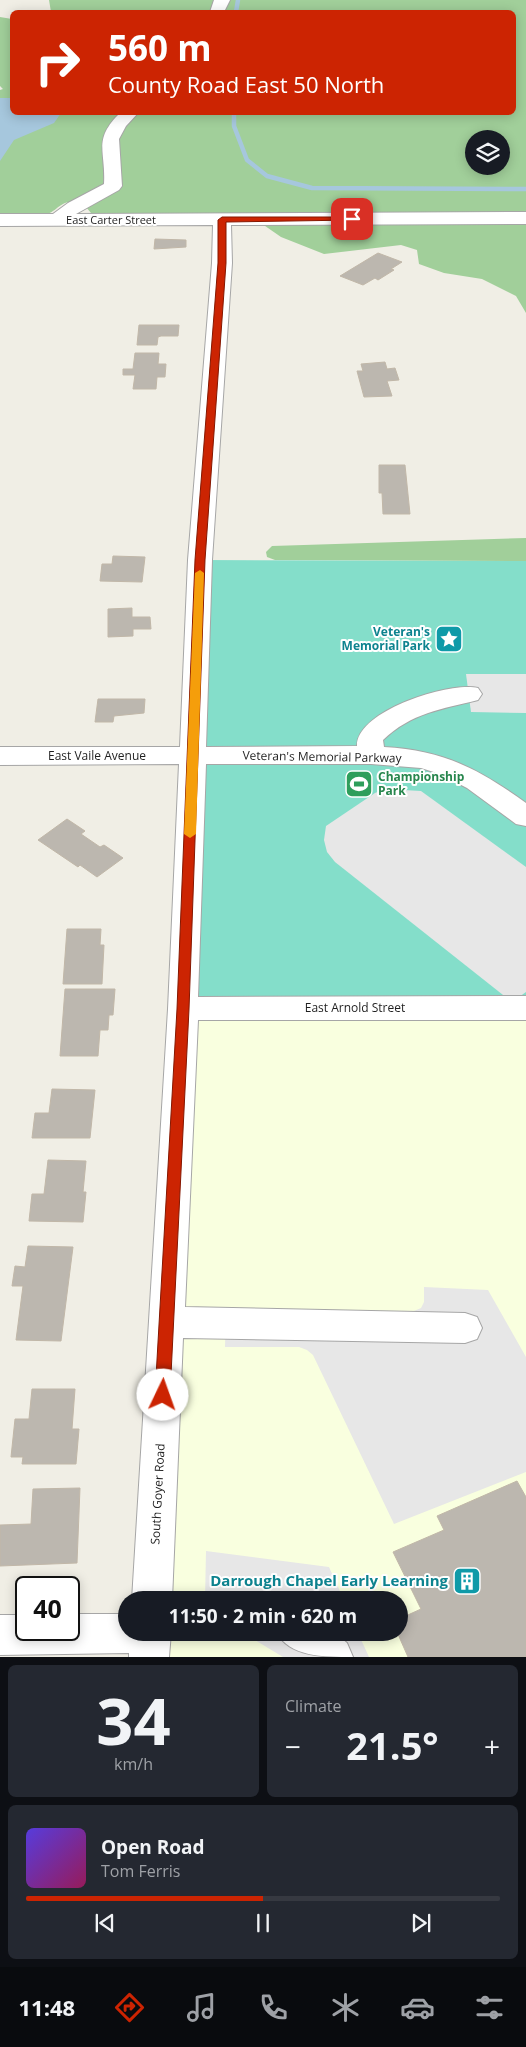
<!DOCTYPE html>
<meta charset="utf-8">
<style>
:root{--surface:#171b24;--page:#242831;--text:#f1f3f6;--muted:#9ea1a6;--line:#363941;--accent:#cc2402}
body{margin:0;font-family:"Open Sans",sans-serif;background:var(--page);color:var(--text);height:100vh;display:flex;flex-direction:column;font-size:19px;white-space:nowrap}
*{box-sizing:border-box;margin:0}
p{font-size:16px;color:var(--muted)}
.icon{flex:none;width:28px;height:28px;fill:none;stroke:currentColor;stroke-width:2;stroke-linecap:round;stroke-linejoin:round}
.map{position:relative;height:1657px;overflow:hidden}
.sheet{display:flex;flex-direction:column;gap:8px;padding:8px;background:#0d0f14;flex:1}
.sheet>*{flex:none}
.top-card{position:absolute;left:10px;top:10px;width:506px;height:105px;border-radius:8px;box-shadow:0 2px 12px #0003;background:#cc2402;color:#fff;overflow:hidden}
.controls{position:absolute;left:465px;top:130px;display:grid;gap:10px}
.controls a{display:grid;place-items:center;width:45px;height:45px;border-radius:50%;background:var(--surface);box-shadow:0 2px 12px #0003;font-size:25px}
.speed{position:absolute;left:15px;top:1576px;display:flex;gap:10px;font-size:25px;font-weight:700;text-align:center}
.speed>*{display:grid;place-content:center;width:65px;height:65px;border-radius:50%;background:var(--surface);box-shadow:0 2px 12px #0003;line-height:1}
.speed .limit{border:2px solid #111;border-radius:8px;background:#fff;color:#111}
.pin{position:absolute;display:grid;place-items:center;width:42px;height:42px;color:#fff;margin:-21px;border-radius:10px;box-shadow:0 2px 8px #0006}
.me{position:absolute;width:55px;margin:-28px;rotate:3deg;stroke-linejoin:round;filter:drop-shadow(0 0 4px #0008)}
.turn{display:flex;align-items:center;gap:18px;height:105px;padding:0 15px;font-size:22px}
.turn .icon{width:65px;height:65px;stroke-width:2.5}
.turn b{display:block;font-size:35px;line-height:42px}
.big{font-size:38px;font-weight:700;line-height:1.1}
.sheet .card{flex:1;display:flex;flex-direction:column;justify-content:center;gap:8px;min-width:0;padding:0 18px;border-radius:8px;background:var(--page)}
.sheet .dial{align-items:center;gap:0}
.dial b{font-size:65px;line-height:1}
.song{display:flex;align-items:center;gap:15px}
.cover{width:60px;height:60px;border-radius:8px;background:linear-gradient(135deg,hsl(250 70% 55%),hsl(330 70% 35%))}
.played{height:5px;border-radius:2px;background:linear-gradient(90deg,var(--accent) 50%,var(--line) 50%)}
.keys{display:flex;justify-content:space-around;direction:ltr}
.heat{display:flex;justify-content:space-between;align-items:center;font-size:28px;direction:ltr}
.sheet .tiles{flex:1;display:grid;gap:8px;grid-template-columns:1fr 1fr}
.card:last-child{grid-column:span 2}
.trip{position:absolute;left:118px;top:1591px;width:290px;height:50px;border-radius:25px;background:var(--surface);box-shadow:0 2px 12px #0003;font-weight:700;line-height:50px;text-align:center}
.menu{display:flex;height:80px;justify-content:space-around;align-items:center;background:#090b0e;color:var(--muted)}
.menu .icon{width:35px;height:35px}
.menu .on{color:var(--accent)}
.menu b{font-size:22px;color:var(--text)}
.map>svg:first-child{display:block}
.education{fill:#f9ffdf}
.forest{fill:#a1cf9a;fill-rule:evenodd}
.pitch{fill:#84deca}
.parking{fill:#e7e7e7}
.water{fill:#a6c7dd}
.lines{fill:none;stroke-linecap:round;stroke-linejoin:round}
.stream{stroke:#a6c7dd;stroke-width:4.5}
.building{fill:#bcb7af;stroke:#c1b7a8}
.minor-casing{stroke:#a6a6a6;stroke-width:2}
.minor{fill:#fff;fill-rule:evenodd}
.route{fill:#cc2402;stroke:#851701}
.slow{fill:#f59e0b}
.labels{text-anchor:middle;stroke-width:4;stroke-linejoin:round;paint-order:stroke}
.far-street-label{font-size:11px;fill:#1f1f1f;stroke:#fff}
.culture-label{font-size:12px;font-weight:bold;fill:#0d838f;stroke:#fff;text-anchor:end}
.street-label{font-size:12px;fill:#1f1f1f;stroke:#fff}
.leisure-label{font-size:12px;font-weight:bold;fill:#27864d;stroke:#fff;text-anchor:start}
.near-culture-label{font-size:15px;font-weight:bold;fill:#0d838f;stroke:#fff;text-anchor:end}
</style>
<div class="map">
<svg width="526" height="1657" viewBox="0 0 526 1657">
<rect width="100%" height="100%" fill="#f0eee5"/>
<!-- education -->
<polygon class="education" points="526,1008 526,1657 149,1657 151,1633 399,1632 399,1600 152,1600 183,1009"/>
<!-- forest -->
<g class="forest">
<path d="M49,0H526V214L114,215L91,213L81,201C58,200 60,210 45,215C32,219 13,216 0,216V90L3,89L0,86V17L12,19V112H514V12H51ZM474,139H501V166H474Z"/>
<polygon points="526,218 526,313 516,296 482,279 444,273 419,264 417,250 401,245 324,254 281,237 255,219"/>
<polygon points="526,538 526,561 275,560 267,557 266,552 272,546"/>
</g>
<!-- pitch -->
<polygon class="pitch" points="200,560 526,561 526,1008 183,1009"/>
<!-- parking -->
<g class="parking">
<polygon points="466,674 526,674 526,713 471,712"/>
<polygon points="385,789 421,791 526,867 526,992 512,1002 335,862 327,852 324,840 326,826 375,793"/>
<polygon points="424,1287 488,1290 526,1357 526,1472 394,1524 313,1355 307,1350 299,1347 225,1347 226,1310 414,1311 421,1308 424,1302"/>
<polygon points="206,1551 329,1567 344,1600 205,1600"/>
<polygon points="243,1633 358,1633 369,1657 283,1657"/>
</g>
<!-- water -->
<polygon class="water" points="0,98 12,98 12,112 61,113 54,123 14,140 0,161"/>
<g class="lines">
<!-- stream -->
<g class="stream">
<polyline points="236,12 238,0"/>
<polyline points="234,112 234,126 247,160 267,176 312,188 526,189"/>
</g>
</g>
<!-- building -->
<g class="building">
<polygon points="155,239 186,240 186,247 154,249"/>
<polygon points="378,253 402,262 391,269 394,270 378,280 375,278 363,285 340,276"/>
<polygon points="139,325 179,325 178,336 161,336 158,337 157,345 137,345"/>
<polygon points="135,353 159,353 158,364 166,364 165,377 157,377 156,389 133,389 135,375 123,375 123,369 133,369"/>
<polygon points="385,362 387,369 395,368 399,380 387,381 392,396 364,397 357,371 363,371 361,364"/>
<polygon points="379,465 405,465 410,514 383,514 382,493 379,493"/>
<polygon points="113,556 145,557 142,582 100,581 102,564 112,564"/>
<polygon points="132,608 132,617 150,617 151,629 133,629 133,636 108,637 108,609"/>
<polygon points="98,699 145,699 144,713 114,716 113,722 95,722"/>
<polygon points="67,819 85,831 81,834 100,847 104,845 123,858 97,877 80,865 78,867 38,840"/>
<polygon points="67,929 101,929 100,945 104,945 102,984 63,984"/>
<polygon points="65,989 115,989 113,1015 109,1015 108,1030 100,1030 98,1056 60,1056"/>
<polygon points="52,1089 95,1090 90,1138 32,1138 35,1113 49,1113"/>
<polygon points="48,1160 86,1161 83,1192 86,1192 83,1222 29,1221 32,1194 44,1194"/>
<polygon points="28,1246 73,1247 61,1341 16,1340 23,1286 12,1286 15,1266 25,1267"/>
<polygon points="32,1389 75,1389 72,1429 79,1429 76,1464 22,1464 23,1457 11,1457 15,1419 29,1419"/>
<polygon points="517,1481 526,1497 526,1657 408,1657 397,1632 399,1632 399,1619 421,1609 393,1552 444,1530 437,1516"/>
<polygon points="80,1488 77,1563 0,1566 0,1525 31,1524 33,1489"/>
</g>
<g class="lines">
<!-- minor casing -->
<g class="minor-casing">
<g id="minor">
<polygon points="214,0 230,0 224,12 210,12"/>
<path d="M121,112H139L126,126L119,139L122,186L119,190L76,214L526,212V224L231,225L232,263L212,560L206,747L357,746C356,711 450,681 478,688L482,694L478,700C442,709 411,713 383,740L384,747C443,750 479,769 526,803V826L516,824L467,788L440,774L421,768L371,764H206L198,997L526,996V1020H198L185,1307L465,1313L477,1317L482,1328L477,1339L465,1343L183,1338L172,1600H132L168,1009L179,764L0,765V747H180L188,560L212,263L213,225L0,226V214H53L68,203L104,184C106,150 92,140 121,112Z"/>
<polygon points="69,1614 126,1614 126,1632 171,1632 169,1657 129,1657 129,1653 0,1655 0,1615 26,1615 26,1630 69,1630"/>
<path d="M276,1632H334L347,1643L353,1657C323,1657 290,1657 276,1632Z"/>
</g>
</g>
<!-- minor -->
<use href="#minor" class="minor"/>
</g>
<!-- route -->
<polygon class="route" points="352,217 354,217 354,220 226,222 226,263 205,560 189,1009 170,1395 168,1400 163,1402 158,1400 155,1395 177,1009 195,560 218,263 218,220 222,217"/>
<!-- slow -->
<polygon class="slow" points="200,570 204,573 196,834 190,838 184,834 195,573"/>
<!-- icons -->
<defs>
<g id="sight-square" transform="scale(1.4375)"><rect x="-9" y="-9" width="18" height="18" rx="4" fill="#0f9aa8" stroke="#fff"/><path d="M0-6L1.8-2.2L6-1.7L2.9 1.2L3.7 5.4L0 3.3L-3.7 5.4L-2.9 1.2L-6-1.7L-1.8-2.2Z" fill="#fff"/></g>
<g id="stadium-square" transform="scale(1.4375)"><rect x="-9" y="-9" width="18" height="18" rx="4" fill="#2e9e5b" stroke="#fff"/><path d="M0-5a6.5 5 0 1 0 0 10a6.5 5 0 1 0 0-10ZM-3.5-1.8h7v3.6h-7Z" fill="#fff"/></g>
<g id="building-square" transform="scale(1.4375)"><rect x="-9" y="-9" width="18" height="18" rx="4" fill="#0f9aa8" stroke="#fff"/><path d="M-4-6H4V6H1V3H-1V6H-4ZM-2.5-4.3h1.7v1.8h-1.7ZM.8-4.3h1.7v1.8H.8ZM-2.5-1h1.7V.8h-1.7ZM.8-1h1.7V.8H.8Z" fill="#fff"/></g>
</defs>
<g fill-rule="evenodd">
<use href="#sight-square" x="449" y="639"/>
<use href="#stadium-square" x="359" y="784"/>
<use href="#building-square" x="467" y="1581"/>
</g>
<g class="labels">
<!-- far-street labels -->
<g class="far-street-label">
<text x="111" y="224">East Carter Street</text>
</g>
<!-- culture labels -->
<g class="culture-label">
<text x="430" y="636">Veteran's<tspan x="430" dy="14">Memorial Park</tspan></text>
</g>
<!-- street labels -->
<g class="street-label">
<text x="97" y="760">East Vaile Avenue</text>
<text transform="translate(322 757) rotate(1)" y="4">Veteran's Memorial Parkway</text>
<text x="355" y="1012">East Arnold Street</text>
<text transform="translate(158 1494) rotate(-87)" y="4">South Goyer Road</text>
</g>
<!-- leisure labels -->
<g class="leisure-label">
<text x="378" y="781">Championship<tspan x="378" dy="14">Park</tspan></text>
</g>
<!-- near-culture labels -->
<g class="near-culture-label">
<text x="448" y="1586">Darrough Chapel Early Learning</text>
</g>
</g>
</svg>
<div class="controls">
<a><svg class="icon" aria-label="layers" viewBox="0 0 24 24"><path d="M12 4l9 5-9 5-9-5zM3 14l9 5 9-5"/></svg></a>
</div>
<div class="speed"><div class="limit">40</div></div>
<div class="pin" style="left:352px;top:219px;background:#d93025"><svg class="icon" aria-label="arrive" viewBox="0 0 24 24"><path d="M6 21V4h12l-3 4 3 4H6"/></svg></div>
<svg class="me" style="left:163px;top:1395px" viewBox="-20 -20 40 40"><circle r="19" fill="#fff"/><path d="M0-13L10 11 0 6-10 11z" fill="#cc2402"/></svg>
<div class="trip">11:50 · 2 min · 620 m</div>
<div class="top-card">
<div class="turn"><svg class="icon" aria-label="right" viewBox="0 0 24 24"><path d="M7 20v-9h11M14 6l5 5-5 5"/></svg><div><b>560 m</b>County Road East 50 North</div></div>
</div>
</div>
<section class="sheet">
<div class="tiles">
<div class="card dial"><b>34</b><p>km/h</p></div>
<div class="card"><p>Climate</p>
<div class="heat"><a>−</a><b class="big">21.5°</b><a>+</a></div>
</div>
<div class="card">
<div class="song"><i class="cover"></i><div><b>Open Road</b><p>Tom Ferris</p></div></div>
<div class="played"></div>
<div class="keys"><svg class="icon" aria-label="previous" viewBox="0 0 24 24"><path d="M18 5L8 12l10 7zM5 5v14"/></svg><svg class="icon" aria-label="pause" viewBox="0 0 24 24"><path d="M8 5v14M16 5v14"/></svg><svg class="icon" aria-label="next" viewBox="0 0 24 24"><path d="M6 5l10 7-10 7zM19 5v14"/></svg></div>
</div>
</div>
</section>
<nav class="menu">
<b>11:48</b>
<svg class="icon on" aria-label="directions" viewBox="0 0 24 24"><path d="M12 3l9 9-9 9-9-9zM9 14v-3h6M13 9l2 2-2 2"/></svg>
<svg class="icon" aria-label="music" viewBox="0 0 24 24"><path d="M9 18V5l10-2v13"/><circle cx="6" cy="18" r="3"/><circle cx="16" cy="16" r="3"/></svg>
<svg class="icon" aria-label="phone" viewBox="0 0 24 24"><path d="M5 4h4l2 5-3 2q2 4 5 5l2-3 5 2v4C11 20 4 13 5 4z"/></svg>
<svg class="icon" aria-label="climate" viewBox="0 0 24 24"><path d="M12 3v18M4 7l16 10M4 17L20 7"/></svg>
<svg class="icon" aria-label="car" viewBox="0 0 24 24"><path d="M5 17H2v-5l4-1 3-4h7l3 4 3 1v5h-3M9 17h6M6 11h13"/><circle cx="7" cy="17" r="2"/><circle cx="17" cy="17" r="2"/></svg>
<svg class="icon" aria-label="filters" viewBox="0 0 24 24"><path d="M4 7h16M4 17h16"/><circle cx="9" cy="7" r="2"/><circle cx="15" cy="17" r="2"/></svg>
</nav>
